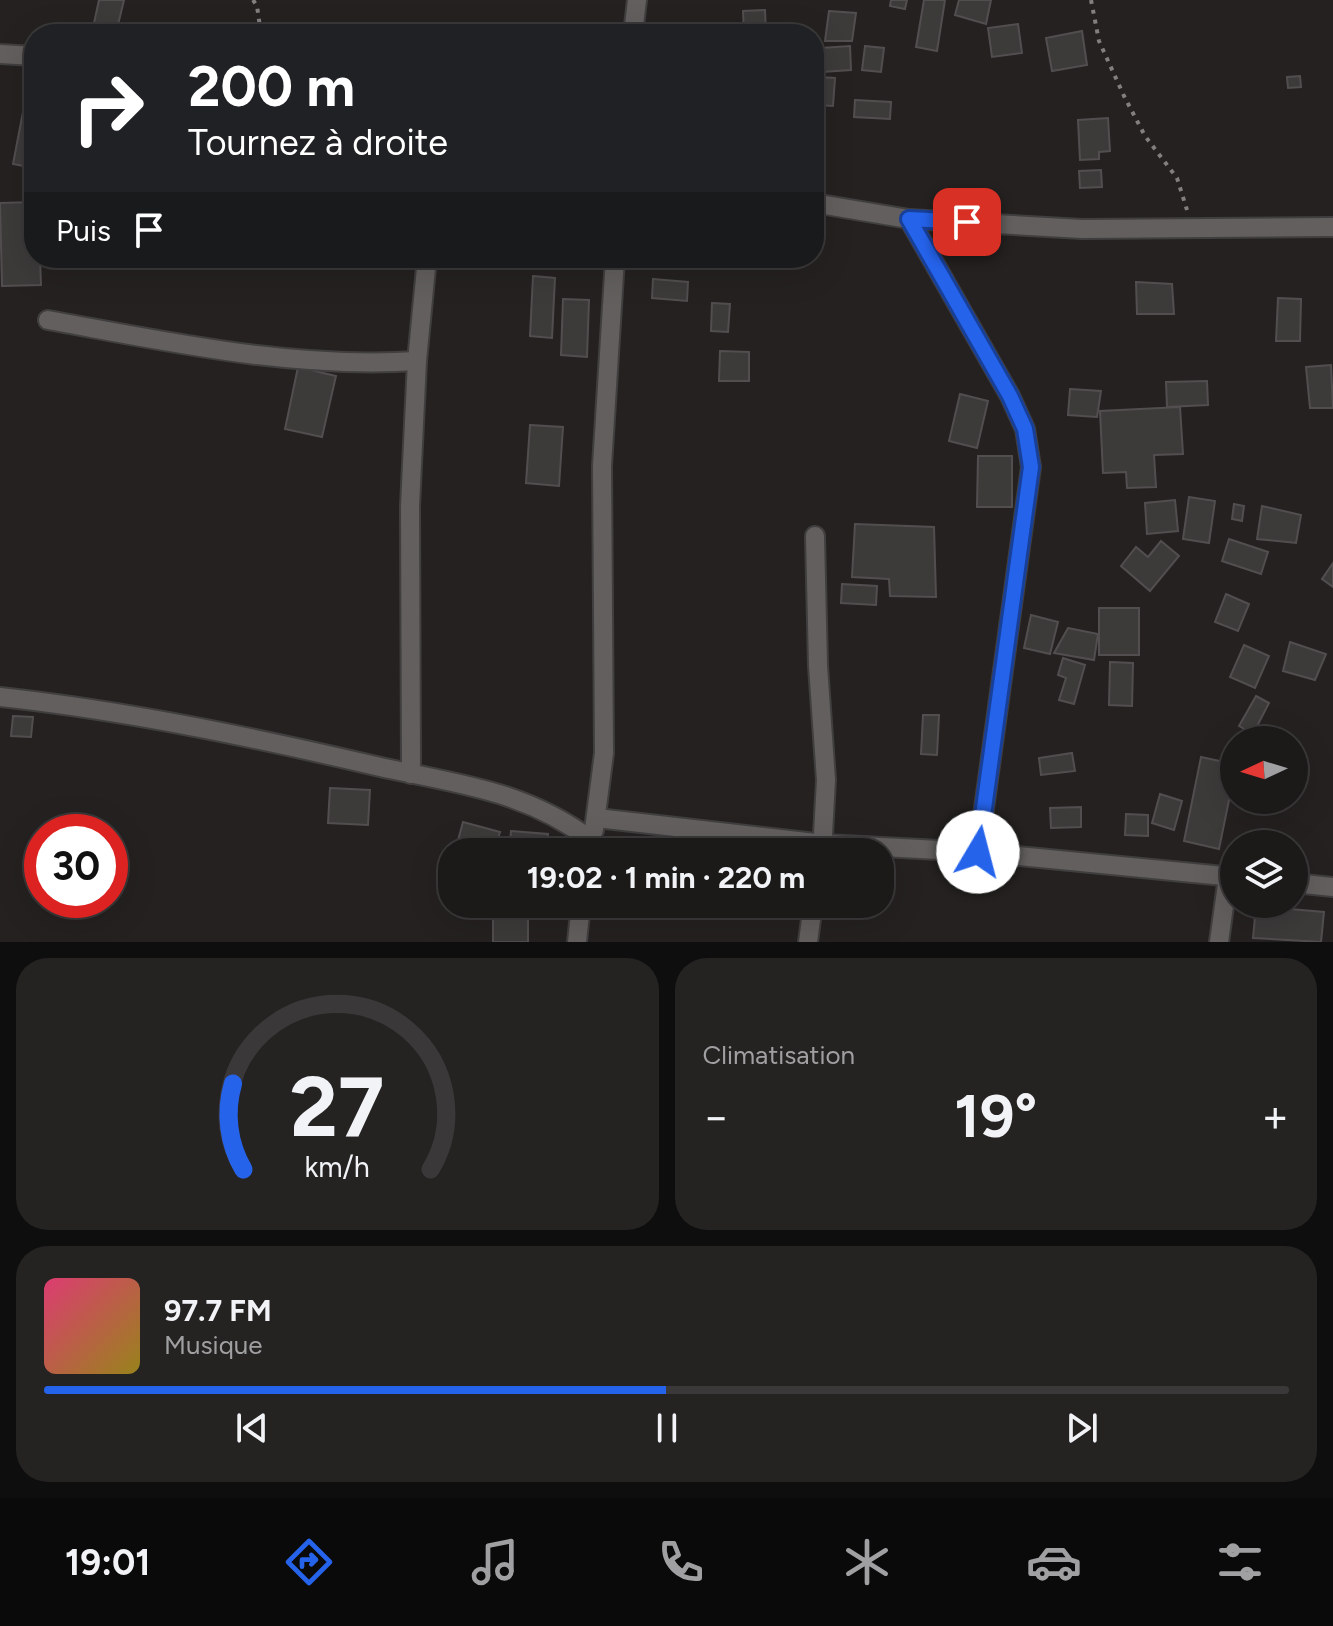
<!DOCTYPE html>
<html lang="fr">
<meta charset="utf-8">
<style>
:root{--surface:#1c1919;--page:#252222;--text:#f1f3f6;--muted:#a0a0a2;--line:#3a3838;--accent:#2563eb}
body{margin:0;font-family:Figtree,sans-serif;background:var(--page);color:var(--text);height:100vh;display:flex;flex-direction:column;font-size:30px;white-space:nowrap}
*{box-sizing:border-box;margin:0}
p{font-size:26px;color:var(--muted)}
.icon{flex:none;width:44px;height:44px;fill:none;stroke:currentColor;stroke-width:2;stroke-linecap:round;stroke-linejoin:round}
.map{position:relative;height:942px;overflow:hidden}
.drawer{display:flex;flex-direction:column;gap:16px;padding:16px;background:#0f0e0e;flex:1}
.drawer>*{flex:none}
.guide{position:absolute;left:24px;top:24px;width:800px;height:244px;border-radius:32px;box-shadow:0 8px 32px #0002,0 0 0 2px var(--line);background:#202124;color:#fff;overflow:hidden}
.needle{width:52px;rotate:266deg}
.fabs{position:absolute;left:1220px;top:726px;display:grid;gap:16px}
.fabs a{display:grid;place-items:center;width:88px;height:88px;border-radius:50%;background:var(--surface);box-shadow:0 8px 32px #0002,0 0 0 2px var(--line);font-size:40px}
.speed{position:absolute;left:24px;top:814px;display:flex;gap:16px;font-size:40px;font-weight:700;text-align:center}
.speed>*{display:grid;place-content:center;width:104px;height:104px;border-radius:50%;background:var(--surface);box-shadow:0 8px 32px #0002,0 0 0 2px var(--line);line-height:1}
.speed .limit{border:12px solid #d22;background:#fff;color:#111}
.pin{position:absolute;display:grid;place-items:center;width:68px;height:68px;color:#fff;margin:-34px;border-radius:16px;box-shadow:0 4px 12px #0006}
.me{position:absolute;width:88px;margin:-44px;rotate:8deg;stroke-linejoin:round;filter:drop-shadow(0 0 6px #0008)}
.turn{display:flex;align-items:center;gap:28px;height:168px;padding:0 32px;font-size:36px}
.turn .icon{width:104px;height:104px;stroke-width:2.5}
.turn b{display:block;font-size:56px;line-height:68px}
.then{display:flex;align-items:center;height:76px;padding:0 32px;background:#0003;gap:16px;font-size:30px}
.big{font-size:60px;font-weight:700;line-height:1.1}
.drawer .widget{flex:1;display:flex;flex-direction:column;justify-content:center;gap:12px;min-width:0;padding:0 28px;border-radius:32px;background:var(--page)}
.drawer .dial{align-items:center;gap:0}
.dial svg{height:208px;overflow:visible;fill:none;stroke:var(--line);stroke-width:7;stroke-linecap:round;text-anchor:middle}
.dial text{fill:var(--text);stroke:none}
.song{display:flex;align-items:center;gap:24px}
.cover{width:96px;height:96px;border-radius:12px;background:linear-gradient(135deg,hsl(340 70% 55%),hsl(50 70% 35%))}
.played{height:8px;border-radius:4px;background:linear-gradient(90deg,var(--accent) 50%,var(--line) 50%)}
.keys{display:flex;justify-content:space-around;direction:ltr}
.heat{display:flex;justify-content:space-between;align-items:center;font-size:44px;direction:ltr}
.drawer .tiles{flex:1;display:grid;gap:16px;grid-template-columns:1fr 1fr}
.widget:last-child{grid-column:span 2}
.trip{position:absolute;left:438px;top:838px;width:456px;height:80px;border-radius:32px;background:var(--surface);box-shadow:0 8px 32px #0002,0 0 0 2px var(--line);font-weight:700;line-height:80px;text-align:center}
.tabs{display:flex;height:128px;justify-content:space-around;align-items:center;background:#0b0a0a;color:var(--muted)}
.tabs .icon{width:56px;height:56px}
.tabs .active{color:var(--accent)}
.tabs b{font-size:36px;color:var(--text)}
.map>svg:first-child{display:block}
.building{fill:#3d3a3a;stroke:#524e4f;stroke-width:2}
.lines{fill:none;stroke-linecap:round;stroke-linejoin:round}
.minor-casing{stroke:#403e3e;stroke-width:22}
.path{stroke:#827f7f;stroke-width:4;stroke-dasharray:4 6;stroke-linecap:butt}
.minor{stroke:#635f5f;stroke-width:18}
.route-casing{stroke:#184099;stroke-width:20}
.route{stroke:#2563eb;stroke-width:14}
</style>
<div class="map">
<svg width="1333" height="942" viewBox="0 0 1333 942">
<rect width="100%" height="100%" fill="#252121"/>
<!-- building -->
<g class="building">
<polygon points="99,0 124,0 117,29 94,23"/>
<polygon points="891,0 907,0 905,9 890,6"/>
<polygon points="924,0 945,0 937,51 916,47"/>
<polygon points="959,0 991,0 986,24 955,15"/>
<polygon points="765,10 766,34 744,34 743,11"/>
<polygon points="829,11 856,13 852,41 825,41"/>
<polygon points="1018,24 1022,53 992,57 988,28"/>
<polygon points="1082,31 1087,65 1052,71 1046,38"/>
<polygon points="850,46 851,70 822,72 821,48"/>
<polygon points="865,46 884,48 881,72 862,70"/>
<polygon points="1300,76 1301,87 1288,88 1287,77"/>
<polygon points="819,77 835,78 833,106 817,105"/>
<polygon points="855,100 891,102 890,119 854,117"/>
<polygon points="23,112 34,114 34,168 13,164"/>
<polygon points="1108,118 1110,151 1099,152 1099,159 1080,160 1078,120"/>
<polygon points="1101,170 1102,187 1080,188 1079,171"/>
<polygon points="34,202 34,258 40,258 41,285 2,286 0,203"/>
<polygon points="533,276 555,278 552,338 530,336"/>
<polygon points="653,279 688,282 687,301 652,298"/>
<polygon points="1136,282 1172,284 1174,314 1137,314"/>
<polygon points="1278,298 1301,299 1300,341 1276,341"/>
<polygon points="563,299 589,300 587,357 561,355"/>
<polygon points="712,303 730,304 728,332 711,331"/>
<polygon points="720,351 749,352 749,381 719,381"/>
<polygon points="1331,365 1333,408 1310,408 1306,367"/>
<polygon points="298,367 336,376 322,437 285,429"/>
<polygon points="1207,381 1208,405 1167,407 1166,382"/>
<polygon points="1070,389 1101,391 1097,417 1068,415"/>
<polygon points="960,394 988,401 977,448 949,441"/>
<polygon points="1180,407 1183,454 1154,455 1156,487 1127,488 1126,472 1103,473 1100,411"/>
<polygon points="530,425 563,427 559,486 526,483"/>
<polygon points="978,456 1012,456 1012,507 977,507"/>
<polygon points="1189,497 1215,501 1209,543 1183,539"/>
<polygon points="1175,500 1178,531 1147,534 1145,503"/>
<polygon points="1234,504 1244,506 1242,521 1232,519"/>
<polygon points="1262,506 1301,515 1296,543 1257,539"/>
<polygon points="855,524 934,527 936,597 890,596 889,579 852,577"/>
<polygon points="1229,539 1268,552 1261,574 1222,561"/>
<polygon points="1161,541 1179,556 1150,591 1121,566 1136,547 1148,557"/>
<polygon points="1333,563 1333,587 1322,579"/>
<polygon points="842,584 877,586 876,605 841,603"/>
<polygon points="1226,594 1249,604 1238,631 1215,622"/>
<rect x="1099" y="608" width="40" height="47"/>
<polygon points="1031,615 1058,622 1050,654 1024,648"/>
<polygon points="1068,628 1098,634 1094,660 1054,653"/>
<polygon points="1290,642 1326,654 1315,680 1283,671"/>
<polygon points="1244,645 1269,656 1255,688 1230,677"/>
<polygon points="1063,658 1085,665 1074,704 1059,700 1066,678 1058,675"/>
<polygon points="1110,662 1133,663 1132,706 1109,705"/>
<polygon points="1256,696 1269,703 1253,734 1239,726"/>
<polygon points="923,715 939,715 937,755 921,754"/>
<polygon points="13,716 33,717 31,737 11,736"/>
<polygon points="1072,753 1075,771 1041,775 1039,758"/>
<polygon points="1201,757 1234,764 1234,776 1219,849 1184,841"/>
<polygon points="330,788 370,790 368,825 328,823"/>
<polygon points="1160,794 1182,801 1174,830 1152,823"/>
<polygon points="1081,807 1081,827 1051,828 1050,808"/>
<polygon points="1126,814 1148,815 1148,836 1125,835"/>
<polygon points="463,822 500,832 494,852 457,844"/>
<polygon points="511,831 548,834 547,852 509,852"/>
<polygon points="1256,906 1324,912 1321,942 1253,938"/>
<rect x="493" y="917" width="35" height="25"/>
</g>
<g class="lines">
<!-- minor casing -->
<g class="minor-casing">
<g id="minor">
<polyline points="633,34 637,0"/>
<polyline points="0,54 34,56"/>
<polyline points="814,203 909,219 1082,229 1333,227"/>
<polyline points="909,219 1010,396 1025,429 1031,467 978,852"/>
<path d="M48,320C170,342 292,369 417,361"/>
<polyline points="815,536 818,666 826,780 822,852"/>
<path d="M0,697C127,711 252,737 376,766C455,784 523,789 591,840"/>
<polyline points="411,774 410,506 417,361 427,258"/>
<polyline points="597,818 824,844 978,852 1234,877"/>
<polyline points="594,830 604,753 602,466 615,258"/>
<polyline points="1294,883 1333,887"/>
<polyline points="577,942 581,904"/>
<polyline points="808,942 813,904"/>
<polyline points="1219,942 1228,877"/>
</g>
</g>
<!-- path -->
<g class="path">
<polyline points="253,0 257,6 261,34"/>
<polyline points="1091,0 1099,41 1124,96 1145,136 1177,178 1187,210"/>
</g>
<!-- minor -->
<use href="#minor" class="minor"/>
</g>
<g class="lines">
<!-- route casing -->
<g class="route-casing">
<polyline id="route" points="967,222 909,219 1010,396 1025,429 1031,467 978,852"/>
</g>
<!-- route -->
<use href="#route" class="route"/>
</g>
</svg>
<div class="fabs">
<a><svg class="needle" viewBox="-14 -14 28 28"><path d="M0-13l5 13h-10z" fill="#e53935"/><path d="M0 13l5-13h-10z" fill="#a0a0a2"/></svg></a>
<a><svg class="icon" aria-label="layers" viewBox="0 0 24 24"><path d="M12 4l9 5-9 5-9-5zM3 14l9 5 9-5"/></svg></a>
</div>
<div class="speed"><div class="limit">30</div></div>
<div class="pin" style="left:967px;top:222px;background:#d93025"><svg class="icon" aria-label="arrive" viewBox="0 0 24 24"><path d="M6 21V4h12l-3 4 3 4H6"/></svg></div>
<svg class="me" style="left:978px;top:852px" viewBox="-20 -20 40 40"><circle r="19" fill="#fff"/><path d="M0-13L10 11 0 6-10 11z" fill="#2563eb"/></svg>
<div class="trip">19:02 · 1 min · 220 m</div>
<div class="guide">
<div class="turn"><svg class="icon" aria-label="right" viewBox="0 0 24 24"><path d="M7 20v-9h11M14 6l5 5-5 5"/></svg><div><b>200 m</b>Tournez à droite</div></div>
<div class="then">Puis<svg class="icon" aria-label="arrive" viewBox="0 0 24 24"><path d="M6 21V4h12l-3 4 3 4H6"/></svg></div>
</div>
</div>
<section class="drawer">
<div class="tiles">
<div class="widget dial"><svg viewBox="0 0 100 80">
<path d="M14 69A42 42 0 1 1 86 69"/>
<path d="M14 69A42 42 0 0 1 10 36" stroke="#2563eb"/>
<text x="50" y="56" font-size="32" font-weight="700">27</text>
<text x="50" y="72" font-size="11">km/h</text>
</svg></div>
<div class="widget"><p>Climatisation</p>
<div class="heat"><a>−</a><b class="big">19°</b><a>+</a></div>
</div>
<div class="widget">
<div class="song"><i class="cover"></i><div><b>97.7 FM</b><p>Musique</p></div></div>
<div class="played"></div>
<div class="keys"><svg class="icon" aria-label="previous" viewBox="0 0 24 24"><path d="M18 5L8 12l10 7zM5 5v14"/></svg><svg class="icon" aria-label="pause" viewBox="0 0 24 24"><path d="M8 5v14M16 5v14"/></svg><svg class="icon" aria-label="next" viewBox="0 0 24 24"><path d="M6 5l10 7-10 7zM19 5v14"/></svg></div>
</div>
</div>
</section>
<nav class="tabs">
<b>19:01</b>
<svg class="icon active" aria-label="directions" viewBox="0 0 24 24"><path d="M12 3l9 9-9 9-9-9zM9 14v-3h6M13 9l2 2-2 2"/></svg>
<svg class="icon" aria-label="music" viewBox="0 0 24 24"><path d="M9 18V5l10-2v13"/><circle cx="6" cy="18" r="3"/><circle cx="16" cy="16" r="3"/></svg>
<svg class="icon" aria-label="phone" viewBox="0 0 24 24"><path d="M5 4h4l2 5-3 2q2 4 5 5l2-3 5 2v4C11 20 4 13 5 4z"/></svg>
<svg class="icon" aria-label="climate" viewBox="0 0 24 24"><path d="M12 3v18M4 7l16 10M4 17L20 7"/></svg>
<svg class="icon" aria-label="car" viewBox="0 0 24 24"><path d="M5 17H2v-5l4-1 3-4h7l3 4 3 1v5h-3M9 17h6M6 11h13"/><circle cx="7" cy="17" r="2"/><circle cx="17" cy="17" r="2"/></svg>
<svg class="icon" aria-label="filters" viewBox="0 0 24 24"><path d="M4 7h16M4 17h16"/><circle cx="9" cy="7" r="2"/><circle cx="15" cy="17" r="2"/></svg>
</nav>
